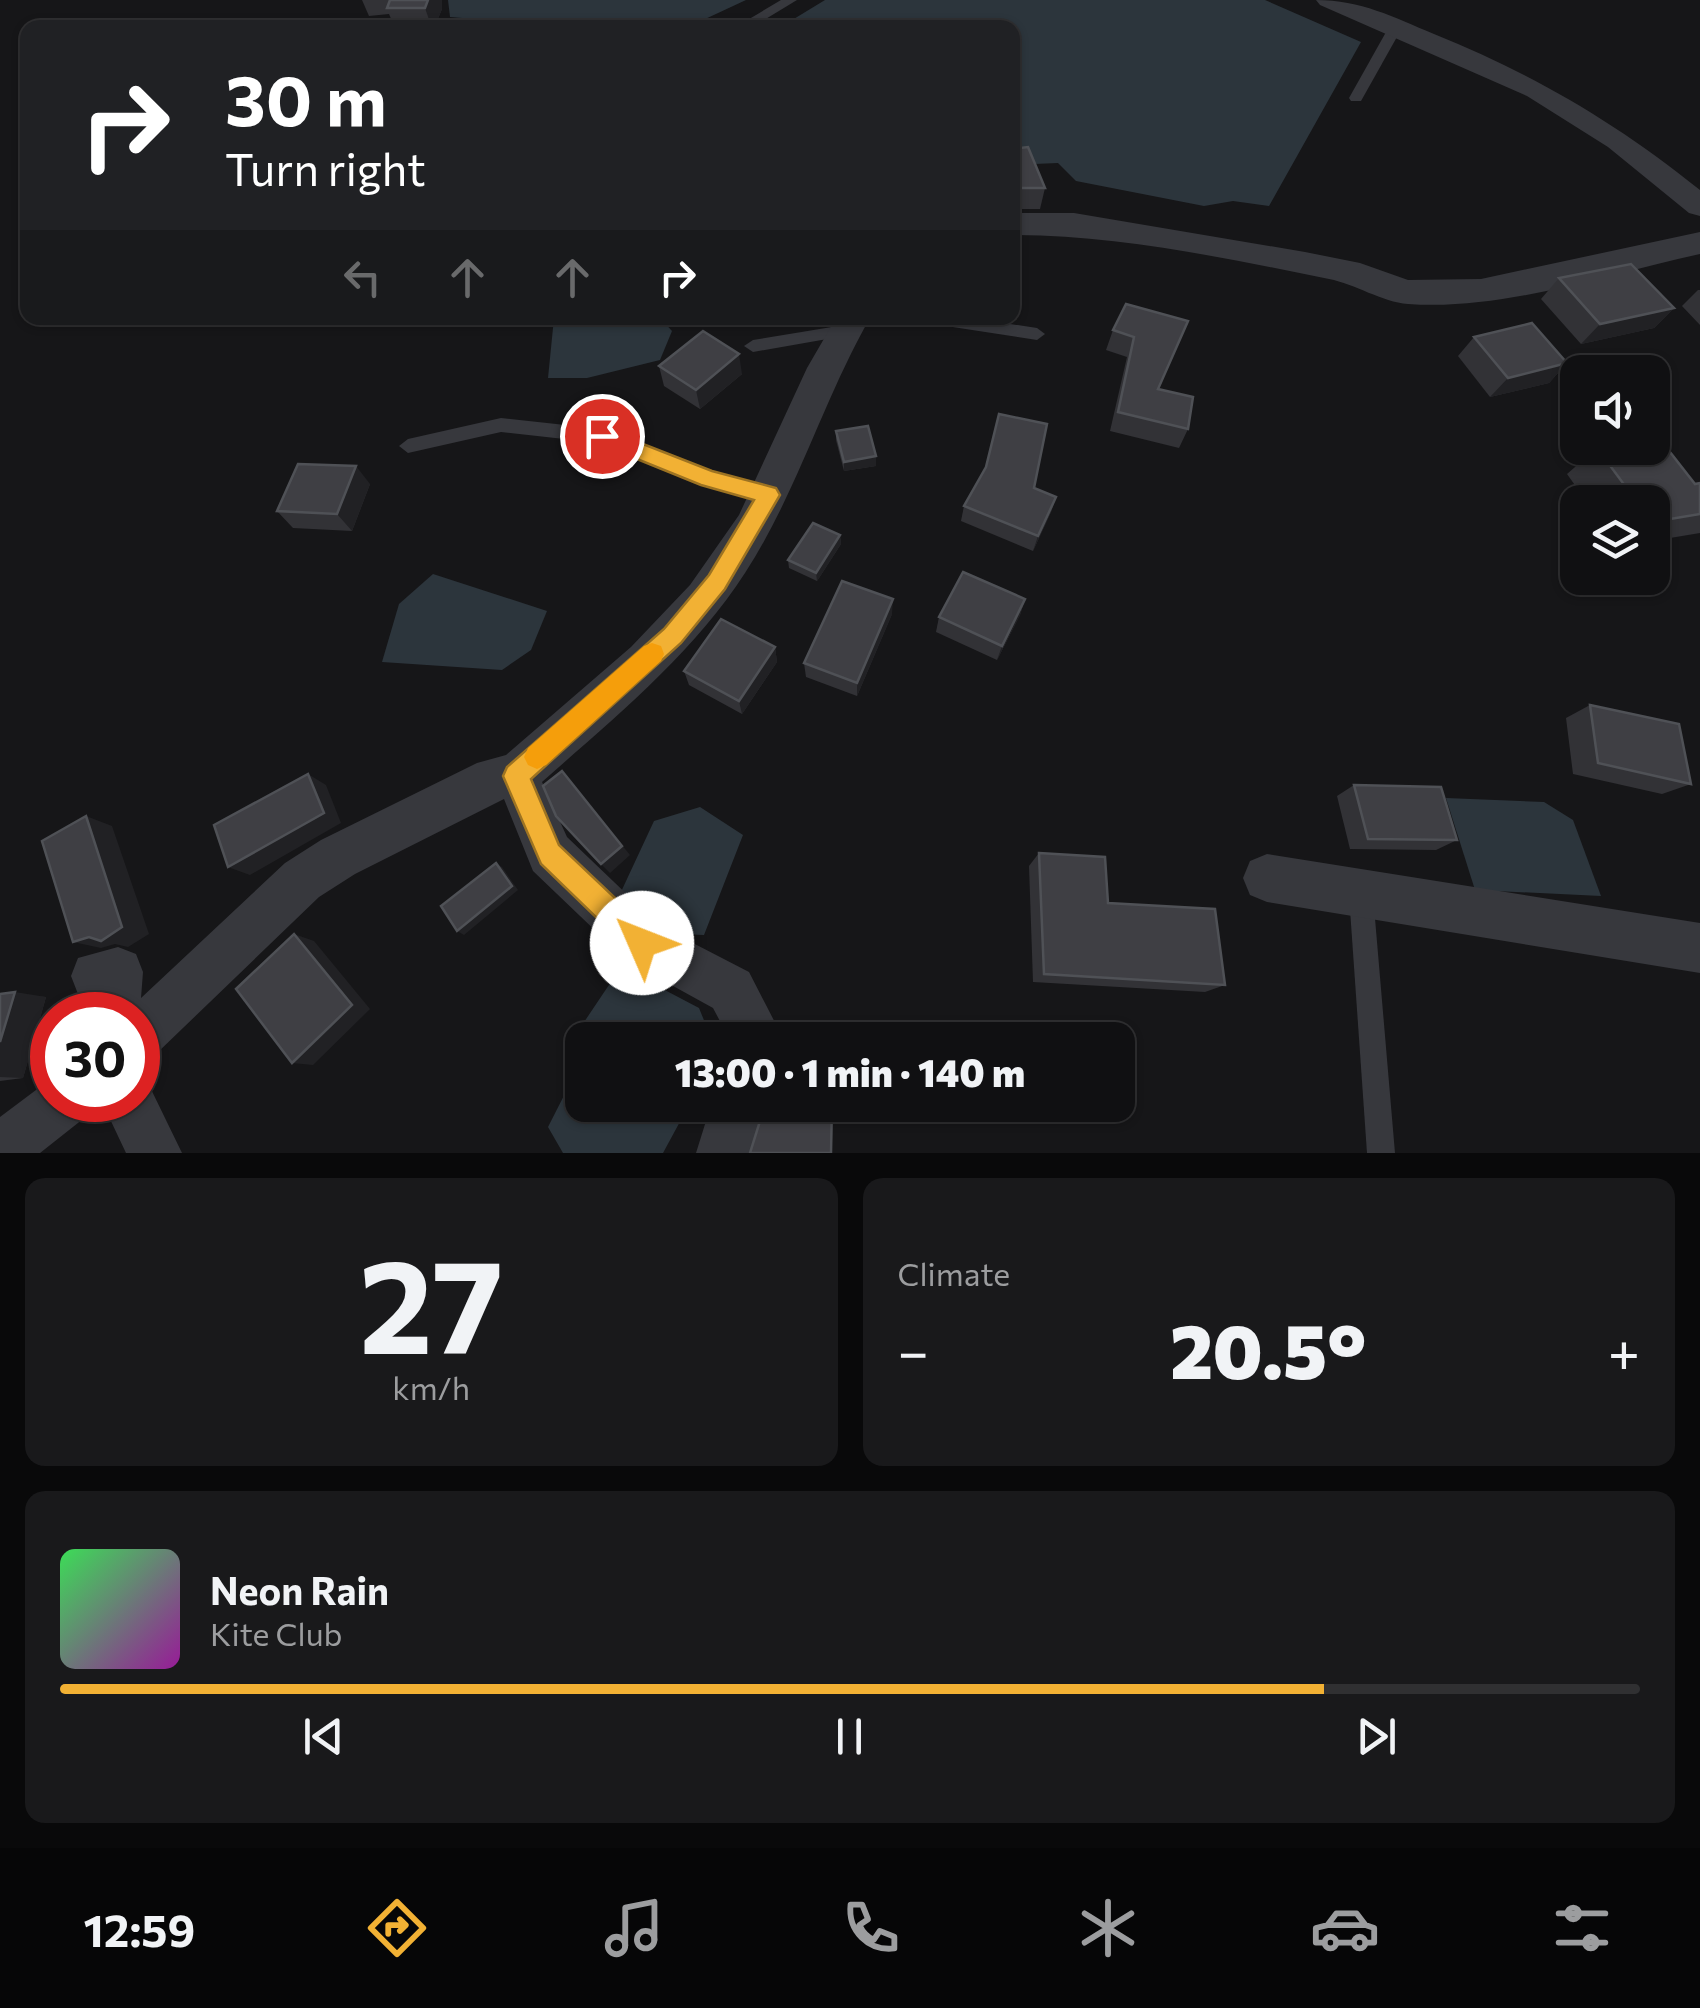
<!DOCTYPE html>
<meta charset="utf-8">
<style>
:root{--surface:#101012;--page:#19191b;--text:#f1f3f6;--muted:#9c9d9f;--line:#303032;--accent:#f2b134}
body{margin:0;font-family:Commissioner,sans-serif;background:var(--page);color:var(--text);height:100vh;display:flex;flex-direction:column;font-size:38px;white-space:nowrap}
*{box-sizing:border-box;margin:0}
p{font-size:32px;color:var(--muted)}
.icon{flex:none;width:55px;height:55px;fill:none;stroke:currentColor;stroke-width:2;stroke-linecap:round;stroke-linejoin:round}
.map{position:relative;height:1153px;overflow:hidden}
.panel{display:flex;flex-direction:column;gap:25px;padding:25px;background:#09090a;flex:1}
.panel>*{flex:none}
.top-card{position:absolute;left:20px;top:20px;width:1000px;height:305px;border-radius:20px;box-shadow:0 2px 8px #0004,0 0 0 2px var(--line);background:#202124;color:#fff;overflow:hidden}
.tools{position:absolute;left:1560px;top:355px;display:grid;gap:20px}
.tools a{display:grid;place-items:center;width:110px;height:110px;border-radius:20px;background:var(--surface);box-shadow:0 2px 8px #0004,0 0 0 2px var(--line);font-size:50px}
.speed{position:absolute;left:30px;top:992px;display:flex;gap:20px;font-size:50px;font-weight:700;text-align:center}
.speed>*{display:grid;place-content:center;width:130px;height:130px;border-radius:50%;background:var(--surface);box-shadow:0 2px 8px #0004,0 0 0 2px var(--line);line-height:1}
.speed .limit{border:15px solid #d22;background:#fff;color:#111}
.pin{position:absolute;display:grid;place-items:center;width:85px;height:85px;color:#fff;margin:-42px;border:5px solid #fff;border-radius:50%;box-shadow:0 2px 10px #0007}
.me{position:absolute;width:110px;margin:-55px;rotate:314deg;stroke-linejoin:round;filter:drop-shadow(0 0 8px #0008)}
.turn{display:flex;align-items:center;gap:35px;height:210px;padding:0 40px;font-size:45px}
.turn .icon{width:130px;height:130px;stroke-width:2.5}
.turn b{display:block;font-size:70px;line-height:85px}
.lanes{display:flex;align-items:center;height:95px;padding:0 40px;background:#0003;justify-content:center;gap:50px;direction:ltr}
.lanes .off{opacity:.35}
.big{font-size:75px;font-weight:800;line-height:1.1}
.panel .tile{flex:1;display:flex;flex-direction:column;justify-content:center;gap:15px;min-width:0;padding:0 35px;border-radius:20px;background:var(--page)}
.panel .dial{align-items:center;gap:0}
.dial b{font-size:130px;line-height:1}
.song{display:flex;align-items:center;gap:30px}
.cover{width:120px;height:120px;border-radius:15px;background:linear-gradient(135deg,hsl(130 70% 55%),hsl(300 70% 35%))}
.played{height:10px;border-radius:5px;background:linear-gradient(90deg,var(--accent) 80%,var(--line) 80%)}
.keys{display:flex;justify-content:space-around;direction:ltr}
.heat{display:flex;justify-content:space-between;align-items:center;font-size:55px;direction:ltr}
.panel .tiles{flex:1;display:grid;gap:25px;grid-template-columns:1fr 1fr}
.tile:last-child{grid-column:span 2}
.trip{position:absolute;left:565px;top:1022px;width:570px;height:100px;border-radius:20px;background:var(--surface);box-shadow:0 2px 8px #0004,0 0 0 2px var(--line);font-weight:800;line-height:100px;text-align:center}
.dock{display:flex;height:160px;justify-content:space-around;align-items:center;background:#060607;color:var(--muted)}
.dock .icon{width:70px;height:70px}
.dock .on{color:var(--accent)}
.dock b{font-size:45px;color:var(--text)}
.map>svg:first-child{display:block}
.water{fill:#2c353c}
.lines{fill:none;stroke-linecap:round;stroke-linejoin:round}
.service{fill:#37383d;fill-rule:evenodd}
.minor{fill:#37383d;fill-rule:evenodd}
.wall{fill:#323236}
.shaded-wall{fill:#212124}
.building{fill:#3f3f44;stroke:#4f5156;stroke-width:2.5}
.route{fill:#f2b134;stroke:#9d7322;stroke-width:2.5}
.slow{fill:#f59e0b}
</style>
<div class="map">
<svg width="1700" height="1153" viewBox="0 0 1700 1153">
<rect width="100%" height="100%" fill="#161618"/>
<!-- water -->
<g class="water">
<polygon points="448,0 746,0 688,27 461,27 462,18 450,17"/>
<polygon points="825,0 1265,0 1361,42 1269,206 1233,201 1204,206 1076,181 1058,163 1013,165 1012,28 779,28"/>
<polygon points="554,318 660,318 672,331 660,360 587,378 548,378"/>
<polygon points="433,574 547,611 531,650 502,670 382,662 399,604"/>
<polygon points="1446,798 1544,802 1573,820 1601,896 1475,890"/>
<path d="M700,807L743,835L704,935C662,934 650,921 620,894L654,821Z"/>
<polygon points="621,967 699,1008 712,1040 582,1040 582,1105 689,1105 663,1153 563,1153 548,1127 577,1070 568,1046"/>
</g>
<g class="lines">
<!-- service -->
<g class="service">
<polygon points="781,0 797,0 751,28 734,28"/>
<polygon points="1390,25 1402,28 1361,101 1351,101 1349,98"/>
<polygon points="925,318 970,318 1037,328 1045,334 1037,340 933,324"/>
<polygon points="844,325 852,331 850,335 753,352 744,346 753,340"/>
<polygon points="501,418 602,429 711,472 776,489 778,495 769,503 701,484 600,443 501,432 408,453 399,446 408,439"/>
<polygon points="1361,883 1369,887 1373,895 1395,1153 1367,1153 1349,895 1353,887"/>
</g>
<!-- minor -->
<g class="minor">
<path d="M1316,0C1361,0 1393,17 1434,34C1535,75 1615,122 1700,190V216L1689,213L1608,147L1527,96L1320,5Z"/>
<path d="M1012,213H1074L1305,252L1360,263L1408,280L1481,279L1700,232V254C1608,274 1503,311 1408,304C1382,302 1355,284 1329,279C1225,258 1118,235 1012,235Z"/>
<path d="M836,318H870C823,400 797,493 745,573C692,655 614,718 542,782L567,837L660,926L749,972L784,1040H730L713,1008L626,960L533,871L504,799L355,874L319,897L156,1054L138,1062V1015H89L90,999L78,994L71,976L78,958L118,947L136,954L143,972L141,998L285,863L321,840L477,763L506,755L631,647L690,585L739,515L807,368Z"/>
<polygon points="1267,854 1700,923 1700,973 1267,902 1250,895 1243,878 1250,861"/>
<polygon points="138,1077 147,1081 182,1153 126,1153 101,1100 138,1100"/>
<polygon points="52,1078 52,1100 91,1100 83,1119 40,1153 0,1153 0,1117"/>
<polygon points="711,1105 765,1105 750,1153 696,1153"/>
</g>
</g>
<!-- wall -->
<g class="wall">
<polygon points="362,0 442,0 442,9 434,28 395,28 389,14 369,16"/>
<polygon points="1012,149 1045,188 1040,209 1012,209"/>
<polygon points="1559,278 1674,308 1654,328 1581,344 1541,299"/>
<polygon points="1698,290 1700,290 1700,325 1682,306"/>
<polygon points="1126,304 1158,389 1188,429 1179,448 1110,431 1127,357 1106,350 1113,330"/>
<polygon points="1474,337 1567,363 1549,383 1490,397 1458,356"/>
<polygon points="659,366 742,374 700,409 664,386"/>
<polygon points="836,431 876,466 844,471 836,440"/>
<polygon points="1597,448 1695,484 1700,483 1700,533 1652,541 1652,502 1587,502 1567,474"/>
<polygon points="370,484 352,531 293,528 277,511"/>
<polygon points="1034,488 1056,497 1051,512 1033,551 961,521 964,506"/>
<polygon points="840,535 841,544 817,581 789,568 788,560"/>
<polygon points="1025,599 1020,615 997,660 936,632 939,617"/>
<polygon points="892,614 857,696 806,677 804,663"/>
<polygon points="775,647 777,662 742,714 689,685 684,671"/>
<polygon points="1590,705 1691,784 1662,794 1573,774 1566,718"/>
<polygon points="1354,785 1457,840 1436,850 1350,849 1337,796"/>
<polygon points="1039,853 1225,985 1205,992 1033,982 1029,866"/>
<polygon points="0,994 46,997 23,1078 0,1081"/>
</g>
<!-- shaded-wall -->
<g class="shaded-wall">
<polygon points="428,0 442,0 442,9 434,28 432,28 425,8"/>
<polygon points="1674,308 1654,328 1581,344 1600,324"/>
<polygon points="739,354 742,374 700,409 696,390"/>
<polygon points="1567,363 1549,383 1490,397 1508,378"/>
<polygon points="876,456 876,466 844,471 844,462"/>
<polygon points="356,466 370,484 352,531 337,514"/>
<polygon points="1056,497 1051,512 1033,551 1038,536"/>
<polygon points="840,535 841,544 817,581 816,573"/>
<polygon points="893,599 892,614 857,696 857,683"/>
<polygon points="1025,599 1020,615 997,660 1002,646"/>
<polygon points="775,647 777,662 742,714 739,701"/>
<polygon points="562,771 630,855 610,873 601,864"/>
<polygon points="308,774 326,785 341,823 250,875 228,867"/>
<polygon points="86,816 112,826 149,934 128,947 115,944 101,948 73,942"/>
<polygon points="496,863 502,867 518,890 464,935 457,931"/>
<polygon points="294,934 314,941 370,1009 313,1065 292,1063"/>
<polygon points="15,992 46,997 23,1078 0,1077 0,1042"/>
</g>
<!-- building -->
<g class="building">
<polygon points="390,0 428,0 425,8 387,8"/>
<polygon points="1028,147 1045,188 1016,188 1012,197 1012,149"/>
<polygon points="1631,264 1674,308 1600,324 1559,278"/>
<polygon points="1126,304 1188,321 1158,389 1193,397 1188,429 1118,412 1134,337 1113,330"/>
<polygon points="1532,323 1567,363 1508,378 1474,337"/>
<polygon points="703,331 739,354 696,390 659,366"/>
<polygon points="999,414 1047,424 1034,488 1056,497 1038,536 964,506 986,467"/>
<polygon points="868,426 876,456 844,462 836,431"/>
<polygon points="1659,438 1695,484 1700,483 1700,514 1652,522 1652,502 1637,502 1597,448 1652,448 1652,439"/>
<polygon points="298,464 356,466 337,514 277,511"/>
<polygon points="813,523 840,535 816,573 788,560"/>
<polygon points="963,572 1025,599 1002,646 939,617"/>
<polygon points="842,581 893,599 857,683 804,663"/>
<polygon points="721,619 775,647 739,701 684,671"/>
<polygon points="1590,705 1679,724 1691,784 1598,763"/>
<polygon points="562,771 622,846 601,864 556,816 543,786"/>
<polygon points="308,774 324,813 228,867 214,825"/>
<polygon points="1354,785 1441,787 1457,840 1368,839"/>
<polygon points="86,816 122,927 101,941 89,937 73,942 42,841"/>
<polygon points="1039,853 1105,857 1108,903 1215,909 1225,985 1044,974"/>
<polygon points="496,863 512,886 457,931 441,906"/>
<polygon points="294,934 352,1005 292,1063 236,989"/>
<polygon points="15,992 0,1042 0,994"/>
<polygon points="765,1105 832,1105 831,1153 750,1153"/>
</g>
<!-- route -->
<polygon class="route" points="602,428 712,471 776,488 780,495 725,589 681,643 531,779 559,845 652,933 656,943 652,953 642,957 633,953 541,864 503,776 507,767 664,629 709,575 754,500 701,485 595,442 592,436"/>
<!-- slow -->
<polygon class="slow" points="652,643 661,646 664,654 661,661 546,765 537,769 528,765 524,757 528,748 644,646"/>
</svg>
<div class="tools">
<a><svg class="icon" aria-label="sound" viewBox="0 0 24 24"><path d="M4 9h4l5-4v14l-5-4H4zM17 9q2 3 0 6"/></svg></a>
<a><svg class="icon" aria-label="layers" viewBox="0 0 24 24"><path d="M12 4l9 5-9 5-9-5zM3 14l9 5 9-5"/></svg></a>
</div>
<div class="speed"><div class="limit">30</div></div>
<div class="pin" style="left:602px;top:436px;background:#d93025"><svg class="icon" aria-label="arrive" viewBox="0 0 24 24"><path d="M6 21V4h12l-3 4 3 4H6"/></svg></div>
<svg class="me" style="left:642px;top:943px" viewBox="-20 -20 40 40"><circle r="19" fill="#fff"/><path d="M0-13L10 11 0 6-10 11z" fill="#f2b134"/></svg>
<div class="trip">13:00 · 1 min · 140 m</div>
<div class="top-card">
<div class="turn"><svg class="icon" aria-label="right" viewBox="0 0 24 24"><path d="M7 20v-9h11M14 6l5 5-5 5"/></svg><div><b>30 m</b>Turn right</div></div>
<div class="lanes"><svg class="icon off" aria-label="left" viewBox="0 0 24 24"><path d="M17 20v-9H6M10 6l-5 5 5 5"/></svg><svg class="icon off" aria-label="ahead" viewBox="0 0 24 24"><path d="M12 20V5M6 11l6-6 6 6"/></svg><svg class="icon off" aria-label="ahead" viewBox="0 0 24 24"><path d="M12 20V5M6 11l6-6 6 6"/></svg><svg class="icon" aria-label="right" viewBox="0 0 24 24"><path d="M7 20v-9h11M14 6l5 5-5 5"/></svg></div>
</div>
</div>
<section class="panel">
<div class="tiles">
<div class="tile dial"><b>27</b><p>km/h</p></div>
<div class="tile"><p>Climate</p>
<div class="heat"><a>−</a><b class="big">20.5°</b><a>+</a></div>
</div>
<div class="tile">
<div class="song"><i class="cover"></i><div><b>Neon Rain</b><p>Kite Club</p></div></div>
<div class="played"></div>
<div class="keys"><svg class="icon" aria-label="previous" viewBox="0 0 24 24"><path d="M18 5L8 12l10 7zM5 5v14"/></svg><svg class="icon" aria-label="pause" viewBox="0 0 24 24"><path d="M8 5v14M16 5v14"/></svg><svg class="icon" aria-label="next" viewBox="0 0 24 24"><path d="M6 5l10 7-10 7zM19 5v14"/></svg></div>
</div>
</div>
</section>
<nav class="dock">
<b>12:59</b>
<svg class="icon on" aria-label="directions" viewBox="0 0 24 24"><path d="M12 3l9 9-9 9-9-9zM9 14v-3h6M13 9l2 2-2 2"/></svg>
<svg class="icon" aria-label="music" viewBox="0 0 24 24"><path d="M9 18V5l10-2v13"/><circle cx="6" cy="18" r="3"/><circle cx="16" cy="16" r="3"/></svg>
<svg class="icon" aria-label="phone" viewBox="0 0 24 24"><path d="M5 4h4l2 5-3 2q2 4 5 5l2-3 5 2v4C11 20 4 13 5 4z"/></svg>
<svg class="icon" aria-label="climate" viewBox="0 0 24 24"><path d="M12 3v18M4 7l16 10M4 17L20 7"/></svg>
<svg class="icon" aria-label="car" viewBox="0 0 24 24"><path d="M5 17H2v-5l4-1 3-4h7l3 4 3 1v5h-3M9 17h6M6 11h13"/><circle cx="7" cy="17" r="2"/><circle cx="17" cy="17" r="2"/></svg>
<svg class="icon" aria-label="filters" viewBox="0 0 24 24"><path d="M4 7h16M4 17h16"/><circle cx="9" cy="7" r="2"/><circle cx="15" cy="17" r="2"/></svg>
</nav>
